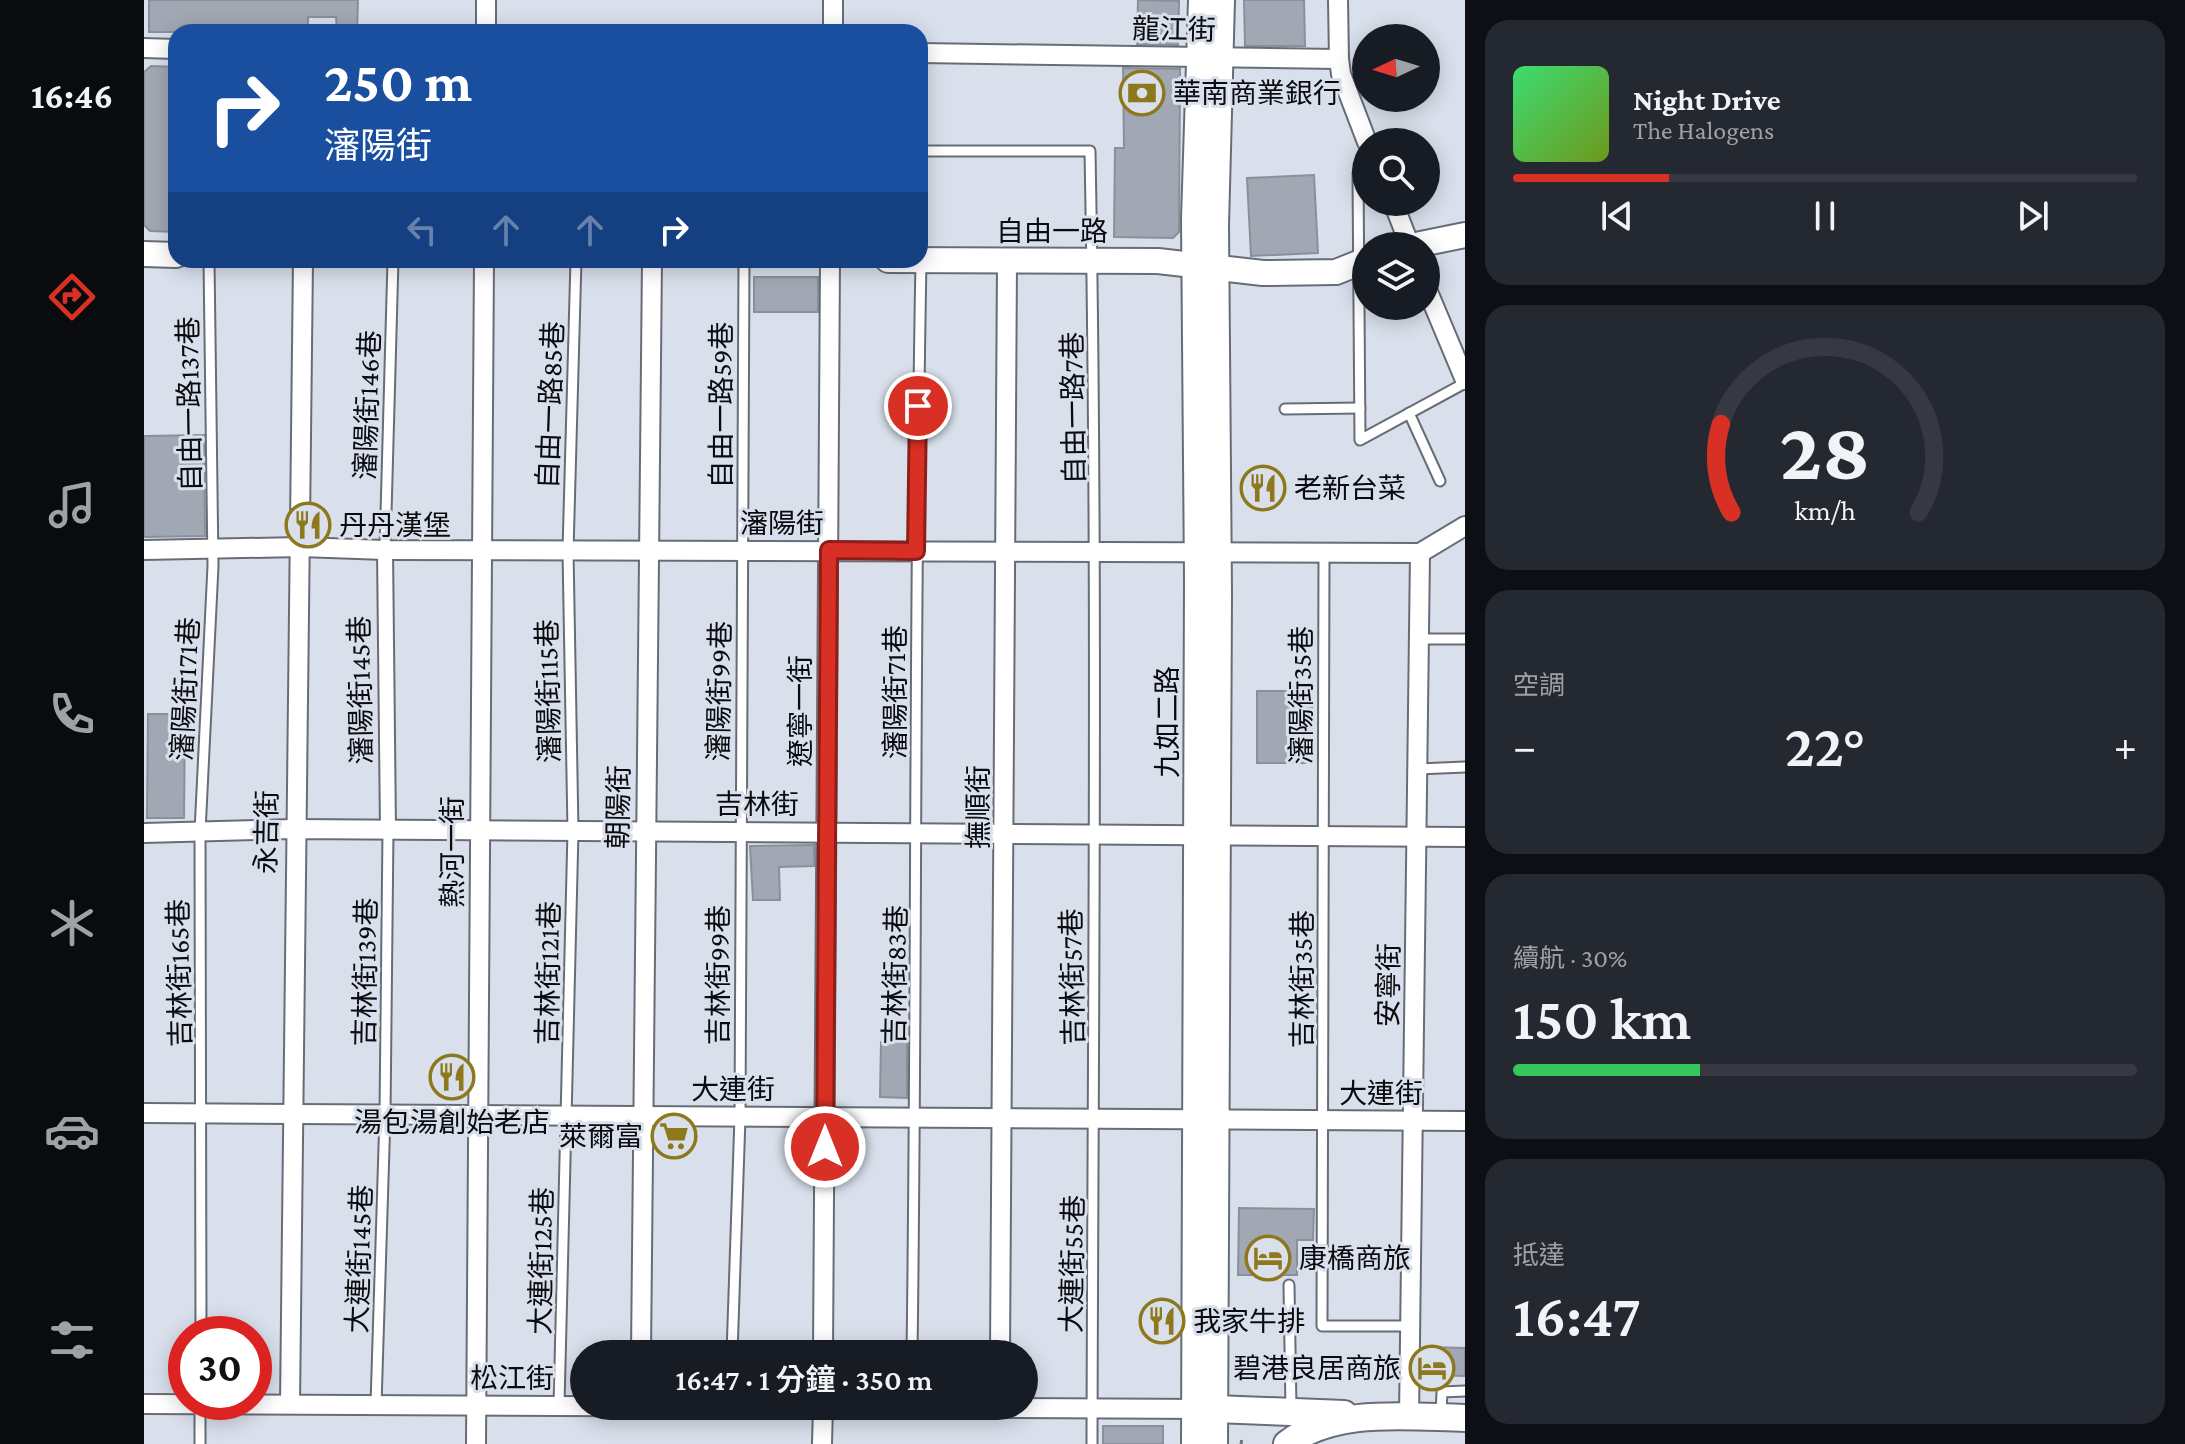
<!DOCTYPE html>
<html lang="zh-TW">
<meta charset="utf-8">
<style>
:root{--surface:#171b24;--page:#242831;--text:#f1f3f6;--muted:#9ea1a6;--line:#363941;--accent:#d93025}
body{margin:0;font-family:"Crimson Pro","Noto Sans TC",serif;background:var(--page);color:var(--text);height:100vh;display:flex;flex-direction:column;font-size:30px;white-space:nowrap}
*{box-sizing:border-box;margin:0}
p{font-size:26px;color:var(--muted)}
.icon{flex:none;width:44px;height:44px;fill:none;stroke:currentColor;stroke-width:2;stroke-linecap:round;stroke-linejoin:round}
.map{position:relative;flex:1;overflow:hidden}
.drawer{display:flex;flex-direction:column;gap:20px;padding:20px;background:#0d0f14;width:720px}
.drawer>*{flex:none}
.guide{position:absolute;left:24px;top:24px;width:760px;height:244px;border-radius:24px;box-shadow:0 4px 20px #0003;background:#1a4fa0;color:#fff;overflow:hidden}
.needle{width:52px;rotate:266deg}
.controls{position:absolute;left:1208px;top:24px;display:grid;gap:16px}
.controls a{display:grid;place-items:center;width:88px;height:88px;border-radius:50%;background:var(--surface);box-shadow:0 4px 20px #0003;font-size:40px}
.speed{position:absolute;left:24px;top:1316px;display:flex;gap:16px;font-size:40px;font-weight:700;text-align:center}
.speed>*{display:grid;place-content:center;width:104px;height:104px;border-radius:50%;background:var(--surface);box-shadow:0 4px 20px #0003;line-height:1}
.speed .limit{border:12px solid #d22;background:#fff;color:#111}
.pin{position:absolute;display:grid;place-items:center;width:68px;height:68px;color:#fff;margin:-34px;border:4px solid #fff;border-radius:50%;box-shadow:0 2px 8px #0007}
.me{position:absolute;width:88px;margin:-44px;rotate:0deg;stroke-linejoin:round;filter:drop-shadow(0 0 6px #0008)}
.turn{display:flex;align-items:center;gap:28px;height:168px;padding:0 24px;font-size:36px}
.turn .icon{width:104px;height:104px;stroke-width:2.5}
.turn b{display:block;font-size:56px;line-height:68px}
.lanes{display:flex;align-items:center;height:76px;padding:0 24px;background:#0003;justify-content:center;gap:40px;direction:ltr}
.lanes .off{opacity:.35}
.big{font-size:60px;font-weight:600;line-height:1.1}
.drawer .widget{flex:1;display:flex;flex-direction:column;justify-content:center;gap:12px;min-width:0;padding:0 28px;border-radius:24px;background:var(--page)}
.drawer .dial{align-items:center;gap:0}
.dial svg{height:208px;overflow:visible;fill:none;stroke:var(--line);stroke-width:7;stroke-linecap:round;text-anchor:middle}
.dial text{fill:var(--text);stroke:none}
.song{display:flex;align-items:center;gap:24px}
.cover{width:96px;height:96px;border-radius:12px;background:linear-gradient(135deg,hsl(140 70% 55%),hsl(80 70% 35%))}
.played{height:8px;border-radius:4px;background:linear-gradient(90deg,var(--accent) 25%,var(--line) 25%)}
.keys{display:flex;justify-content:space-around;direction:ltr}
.heat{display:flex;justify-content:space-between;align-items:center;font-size:44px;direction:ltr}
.charge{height:12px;border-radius:6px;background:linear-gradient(90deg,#34c759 30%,var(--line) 0)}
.trip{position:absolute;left:426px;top:1340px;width:468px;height:80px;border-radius:40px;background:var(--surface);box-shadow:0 4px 20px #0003;font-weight:600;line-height:80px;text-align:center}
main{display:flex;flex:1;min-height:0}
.tab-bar{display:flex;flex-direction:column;width:144px;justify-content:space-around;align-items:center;background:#090b0e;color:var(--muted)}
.tab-bar .icon{width:56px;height:56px}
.tab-bar .on{color:var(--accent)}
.tab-bar b{font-size:36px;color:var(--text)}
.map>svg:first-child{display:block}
.building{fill:#a1a8b3;stroke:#8a909b;stroke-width:2}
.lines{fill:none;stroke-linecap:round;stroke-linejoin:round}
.service-casing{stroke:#676d77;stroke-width:13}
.pedestrian-casing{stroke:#676d77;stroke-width:18}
.minor-casing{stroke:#676d77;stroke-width:22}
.tertiary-casing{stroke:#676d77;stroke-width:28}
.secondary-casing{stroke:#676d77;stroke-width:30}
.path{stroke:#6d7179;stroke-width:3;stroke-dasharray:4 6;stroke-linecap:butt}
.service{stroke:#fff;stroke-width:9}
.pedestrian{stroke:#fff;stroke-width:14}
.minor{stroke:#fff;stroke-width:18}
.tertiary{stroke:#fff;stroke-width:24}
.secondary{stroke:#fff;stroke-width:26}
.route-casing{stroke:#8d1f18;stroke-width:20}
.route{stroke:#d93025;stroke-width:14}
.labels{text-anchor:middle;stroke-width:6;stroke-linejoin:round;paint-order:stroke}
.street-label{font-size:28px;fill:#090b0f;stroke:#d9e0ec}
.poi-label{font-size:28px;fill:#090b0f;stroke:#d9e0ec;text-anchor:start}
</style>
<main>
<nav class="tab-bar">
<b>16:46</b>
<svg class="icon on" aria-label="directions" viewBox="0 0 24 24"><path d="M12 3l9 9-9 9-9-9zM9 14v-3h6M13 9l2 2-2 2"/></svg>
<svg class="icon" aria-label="music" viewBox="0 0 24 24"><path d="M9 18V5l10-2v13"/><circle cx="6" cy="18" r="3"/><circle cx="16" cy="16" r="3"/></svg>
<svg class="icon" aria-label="phone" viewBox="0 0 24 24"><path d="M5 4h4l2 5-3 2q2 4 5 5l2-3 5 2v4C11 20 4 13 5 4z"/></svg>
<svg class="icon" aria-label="climate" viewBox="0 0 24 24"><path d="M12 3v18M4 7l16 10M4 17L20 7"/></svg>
<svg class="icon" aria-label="car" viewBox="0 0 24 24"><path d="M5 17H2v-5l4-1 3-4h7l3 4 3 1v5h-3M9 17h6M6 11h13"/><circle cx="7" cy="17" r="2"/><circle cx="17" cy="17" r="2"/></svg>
<svg class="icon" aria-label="filters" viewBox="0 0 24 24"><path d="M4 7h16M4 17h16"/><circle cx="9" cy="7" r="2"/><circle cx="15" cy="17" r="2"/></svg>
</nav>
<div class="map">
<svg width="1321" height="1444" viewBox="0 0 1321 1444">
<rect width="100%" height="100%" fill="#d9e0ec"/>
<!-- building -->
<g class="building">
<polygon points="5,0 214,0 213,32 193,32 192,17 164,17 164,32 5,32"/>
<polygon points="994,0 1035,1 1034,45 993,44"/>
<polygon points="1100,0 1160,0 1161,46 1101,46"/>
<polygon points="7,66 32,67 32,232 6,231 0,225 0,72"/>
<polygon points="979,68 1036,69 1035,232 1029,238 970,237 971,148 980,148"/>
<polygon points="1170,175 1174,253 1107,256 1103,178"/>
<rect x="610" y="277" width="64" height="35"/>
<polygon points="60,435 61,536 0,537 0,436"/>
<rect x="1113" y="691" width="55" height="72"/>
<polygon points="4,714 41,714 40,818 3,818"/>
<polygon points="670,845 670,866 635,867 636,900 609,900 606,846"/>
<polygon points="737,1042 763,1042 763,1098 736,1097"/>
<polygon points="1095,1208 1170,1209 1169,1240 1153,1240 1153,1275 1094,1275"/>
<polygon points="1285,1347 1321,1348 1321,1376 1285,1375"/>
<rect x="959" y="1426" width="60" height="18"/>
</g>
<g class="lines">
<!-- service casing -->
<g class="service-casing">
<g id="service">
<path d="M776,151H946C954,582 949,1013 948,1444"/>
<polyline points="1222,152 1214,173 1216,440 1321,383"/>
<polyline points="1141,409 1216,408"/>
<polyline points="1265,413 1296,481"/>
<polyline points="241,550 249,260"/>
<polyline points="1180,553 1178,1326 1266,1326"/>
<polyline points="1277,639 1321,639"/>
<polyline points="1274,769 1321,767"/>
<polyline points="1145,1285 1147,1410"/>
<polyline points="57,1334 56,832 69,566 65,260"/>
<polyline points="588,1354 596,1117 600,260"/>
<path d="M768,1354C773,990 770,626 777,262"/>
<polyline points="232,1405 241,1115 244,830"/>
<polyline points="415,1406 429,831 424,551 432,260"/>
<polyline points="1297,1413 1298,1392 1321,1391"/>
<polyline points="56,1444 56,1403"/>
</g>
</g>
<!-- pedestrian casing -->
<g class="pedestrian-casing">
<polyline id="pedestrian" points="241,550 244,830"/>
</g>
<!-- minor casing -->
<g class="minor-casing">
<g id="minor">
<polyline points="1194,0 1195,59"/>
<polyline points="342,32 342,0"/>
<polyline points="689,32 689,0"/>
<polyline points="0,48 32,49"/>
<polyline points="776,53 1195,59 1197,74 1223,142"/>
<polyline points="1249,202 1266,246"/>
<polyline points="1282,287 1321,380"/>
<polyline points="0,550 157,547 241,550 1276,553"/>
<polyline points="1276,553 1321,526"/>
<polyline points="0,833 150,829 1321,837"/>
<polyline points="0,1113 1321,1121"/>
<polyline points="497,1354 508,260"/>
<polyline points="679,1354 686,260"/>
<polyline points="856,1354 863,261"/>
<polyline points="0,1404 1061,1409"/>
<polyline points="146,1404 159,260"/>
<polyline points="1265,1418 1276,553"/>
<polyline points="332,1444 340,260"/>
<polyline points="678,1444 679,1406"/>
</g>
</g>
<!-- tertiary casing -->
<g class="tertiary-casing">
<g id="tertiary">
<polyline points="1267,246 1321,235"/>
<polyline points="0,254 32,255"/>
<polyline points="744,260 1014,261 1119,273 1192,272 1222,260"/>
<polyline points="1050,1444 1053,579 1050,219 1057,0"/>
<polyline points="1071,1444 1075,593 1072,225 1078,0"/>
</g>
</g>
<!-- secondary casing -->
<g class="secondary-casing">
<g id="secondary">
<polyline points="1071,1409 1200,1414"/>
<path d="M1143,1444C1191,1407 1264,1417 1321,1418"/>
</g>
</g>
<!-- path -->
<polyline class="path" points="1097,1444 1098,1438"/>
<!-- service -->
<use href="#service" class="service"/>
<!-- pedestrian -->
<use href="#pedestrian" class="pedestrian"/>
<!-- minor -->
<use href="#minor" class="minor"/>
<!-- tertiary -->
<use href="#tertiary" class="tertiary"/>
<!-- secondary -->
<use href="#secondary" class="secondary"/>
</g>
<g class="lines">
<!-- route casing -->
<g class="route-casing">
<polyline id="route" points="681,1147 685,550 772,551 774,406"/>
</g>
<!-- route -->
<use href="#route" class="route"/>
</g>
<!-- icons -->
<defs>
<g id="bank-ring" transform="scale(2.3)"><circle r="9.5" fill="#d9e0ec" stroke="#8d781d" stroke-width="1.5"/><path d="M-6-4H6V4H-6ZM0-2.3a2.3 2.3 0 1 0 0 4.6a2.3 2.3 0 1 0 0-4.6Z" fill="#8d781d"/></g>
<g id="restaurant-ring" transform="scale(2.3)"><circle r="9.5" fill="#d9e0ec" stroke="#8d781d" stroke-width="1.5"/><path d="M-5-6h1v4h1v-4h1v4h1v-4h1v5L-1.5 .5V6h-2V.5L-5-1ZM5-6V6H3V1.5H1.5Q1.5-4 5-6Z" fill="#8d781d"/></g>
<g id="supermarket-ring" transform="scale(2.3)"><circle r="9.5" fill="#d9e0ec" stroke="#8d781d" stroke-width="1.5"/><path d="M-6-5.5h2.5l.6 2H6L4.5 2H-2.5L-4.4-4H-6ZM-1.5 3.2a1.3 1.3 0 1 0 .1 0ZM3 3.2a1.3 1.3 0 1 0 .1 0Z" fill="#8d781d"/></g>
<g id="hotel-ring" transform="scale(2.3)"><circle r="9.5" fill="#d9e0ec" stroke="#8d781d" stroke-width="1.5"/><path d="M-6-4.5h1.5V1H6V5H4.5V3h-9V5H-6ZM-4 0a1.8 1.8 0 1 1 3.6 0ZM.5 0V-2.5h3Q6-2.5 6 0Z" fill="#8d781d"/></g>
</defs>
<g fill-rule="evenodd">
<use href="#bank-ring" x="998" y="93"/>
<use href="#restaurant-ring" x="1119" y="488"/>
<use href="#restaurant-ring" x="164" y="525"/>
<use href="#restaurant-ring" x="308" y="1077"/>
<use href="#supermarket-ring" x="530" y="1136"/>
<use href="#hotel-ring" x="1124" y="1258"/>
<use href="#restaurant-ring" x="1018" y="1321"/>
<use href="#hotel-ring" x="1288" y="1368"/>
</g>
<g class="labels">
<!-- street labels -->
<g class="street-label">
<text transform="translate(1030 29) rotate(1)" y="10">龍江街</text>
<text x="908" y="241">自由一路</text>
<text transform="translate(45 404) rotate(-91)" y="10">自由一路137巷</text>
<text transform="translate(223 405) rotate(-88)" y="10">瀋陽街146巷</text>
<text transform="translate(406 405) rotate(-88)" y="10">自由一路85巷</text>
<text transform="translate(577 405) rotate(-90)" y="10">自由一路59巷</text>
<text transform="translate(929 408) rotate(-91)" y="10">自由一路7巷</text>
<text x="638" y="533">瀋陽街</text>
<text transform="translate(41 689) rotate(-87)" y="10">瀋陽街171巷</text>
<text transform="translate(216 690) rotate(-91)" y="10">瀋陽街145巷</text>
<text transform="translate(404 691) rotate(-91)" y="10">瀋陽街115巷</text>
<text transform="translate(575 691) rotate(-89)" y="10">瀋陽街99巷</text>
<text transform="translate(751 692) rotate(-90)" y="10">瀋陽街71巷</text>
<text transform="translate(1157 695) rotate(-90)" y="10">瀋陽街35巷</text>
<text transform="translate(656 711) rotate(-90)" y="10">遼寧一街</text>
<text transform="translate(1023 722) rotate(-90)" y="10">九如二路</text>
<text x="613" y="814">吉林街</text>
<text transform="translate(474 807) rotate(-89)" y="10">朝陽街</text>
<text transform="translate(834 807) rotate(-90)" y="10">撫順街</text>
<text transform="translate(122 832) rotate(-89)" y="10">永吉街</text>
<text transform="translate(308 852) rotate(-90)" y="10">熱河一街</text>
<text transform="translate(221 972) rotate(-89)" y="10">吉林街139巷</text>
<text transform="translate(35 973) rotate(-91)" y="10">吉林街165巷</text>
<text transform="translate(404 973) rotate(-89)" y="10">吉林街121巷</text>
<text transform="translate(574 975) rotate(-90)" y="10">吉林街99巷</text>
<text transform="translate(751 975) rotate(-89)" y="10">吉林街83巷</text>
<text transform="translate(928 977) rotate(-91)" y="10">吉林街57巷</text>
<text transform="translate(1158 979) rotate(-90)" y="10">吉林街35巷</text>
<text transform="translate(1244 985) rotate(-89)" y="10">安寧街</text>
<text x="589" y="1099">大連街</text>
<text x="1237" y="1103">大連街</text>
<text transform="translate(215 1259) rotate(-88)" y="10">大連街145巷</text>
<text transform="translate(397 1261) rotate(-89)" y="10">大連街125巷</text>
<text transform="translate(928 1264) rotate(-89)" y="10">大連街55巷</text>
<text x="368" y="1388">松江街</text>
</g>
<!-- poi labels -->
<g class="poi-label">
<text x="1029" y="103">華南商業銀行</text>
<text x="1150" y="498">老新台菜</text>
<text x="195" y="535">丹丹漢堡</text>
<text x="308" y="1132" text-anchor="middle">湯包湯創始老店</text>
<text x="499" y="1146" text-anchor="end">萊爾富</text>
<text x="1155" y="1268">康橋商旅</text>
<text x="1049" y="1331">我家牛排</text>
<text x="1257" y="1378" text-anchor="end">碧港良居商旅</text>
</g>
</g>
</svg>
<div class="controls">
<a><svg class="needle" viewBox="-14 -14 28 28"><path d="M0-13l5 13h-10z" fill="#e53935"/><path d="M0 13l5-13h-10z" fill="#9ea1a6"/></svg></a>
<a><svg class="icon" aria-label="search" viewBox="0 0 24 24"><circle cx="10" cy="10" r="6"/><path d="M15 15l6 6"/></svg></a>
<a><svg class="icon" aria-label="layers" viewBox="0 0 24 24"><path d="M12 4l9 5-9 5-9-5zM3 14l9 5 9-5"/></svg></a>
</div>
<div class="speed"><div class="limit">30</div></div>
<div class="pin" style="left:774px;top:406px;background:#d93025"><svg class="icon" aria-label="arrive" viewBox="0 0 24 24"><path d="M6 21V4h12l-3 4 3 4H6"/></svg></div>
<svg class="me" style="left:681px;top:1147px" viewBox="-20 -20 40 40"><circle r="17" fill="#d93025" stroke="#fff" stroke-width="3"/><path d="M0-11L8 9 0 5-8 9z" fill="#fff"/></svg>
<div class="trip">16:47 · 1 分鐘 · 350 m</div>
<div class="guide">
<div class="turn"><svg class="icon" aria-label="right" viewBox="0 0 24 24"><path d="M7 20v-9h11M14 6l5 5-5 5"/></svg><div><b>250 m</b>瀋陽街</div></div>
<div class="lanes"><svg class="icon off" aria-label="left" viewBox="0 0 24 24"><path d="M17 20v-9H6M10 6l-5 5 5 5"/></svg><svg class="icon off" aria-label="ahead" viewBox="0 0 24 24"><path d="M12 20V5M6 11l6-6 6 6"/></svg><svg class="icon off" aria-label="ahead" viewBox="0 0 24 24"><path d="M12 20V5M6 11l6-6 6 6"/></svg><svg class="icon" aria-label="right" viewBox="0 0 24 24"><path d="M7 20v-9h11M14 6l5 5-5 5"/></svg></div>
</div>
</div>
<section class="drawer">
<div class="widget">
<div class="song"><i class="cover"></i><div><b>Night Drive</b><p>The Halogens</p></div></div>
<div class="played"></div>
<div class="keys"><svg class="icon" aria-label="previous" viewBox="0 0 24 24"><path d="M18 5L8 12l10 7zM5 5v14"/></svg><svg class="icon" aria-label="pause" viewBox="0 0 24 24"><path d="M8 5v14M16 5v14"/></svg><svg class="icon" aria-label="next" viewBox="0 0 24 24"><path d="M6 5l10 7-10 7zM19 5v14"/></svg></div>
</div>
<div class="widget dial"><svg viewBox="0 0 100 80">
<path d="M14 69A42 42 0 1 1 86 69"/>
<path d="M14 69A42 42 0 0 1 10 35" stroke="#d93025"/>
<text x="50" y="56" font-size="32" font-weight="700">28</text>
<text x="50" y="72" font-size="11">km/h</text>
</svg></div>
<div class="widget"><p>空調</p>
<div class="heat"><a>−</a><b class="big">22°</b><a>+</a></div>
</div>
<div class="widget"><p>續航 · 30%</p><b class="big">150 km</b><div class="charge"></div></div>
<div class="widget"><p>抵達</p><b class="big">16:47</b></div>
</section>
</main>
